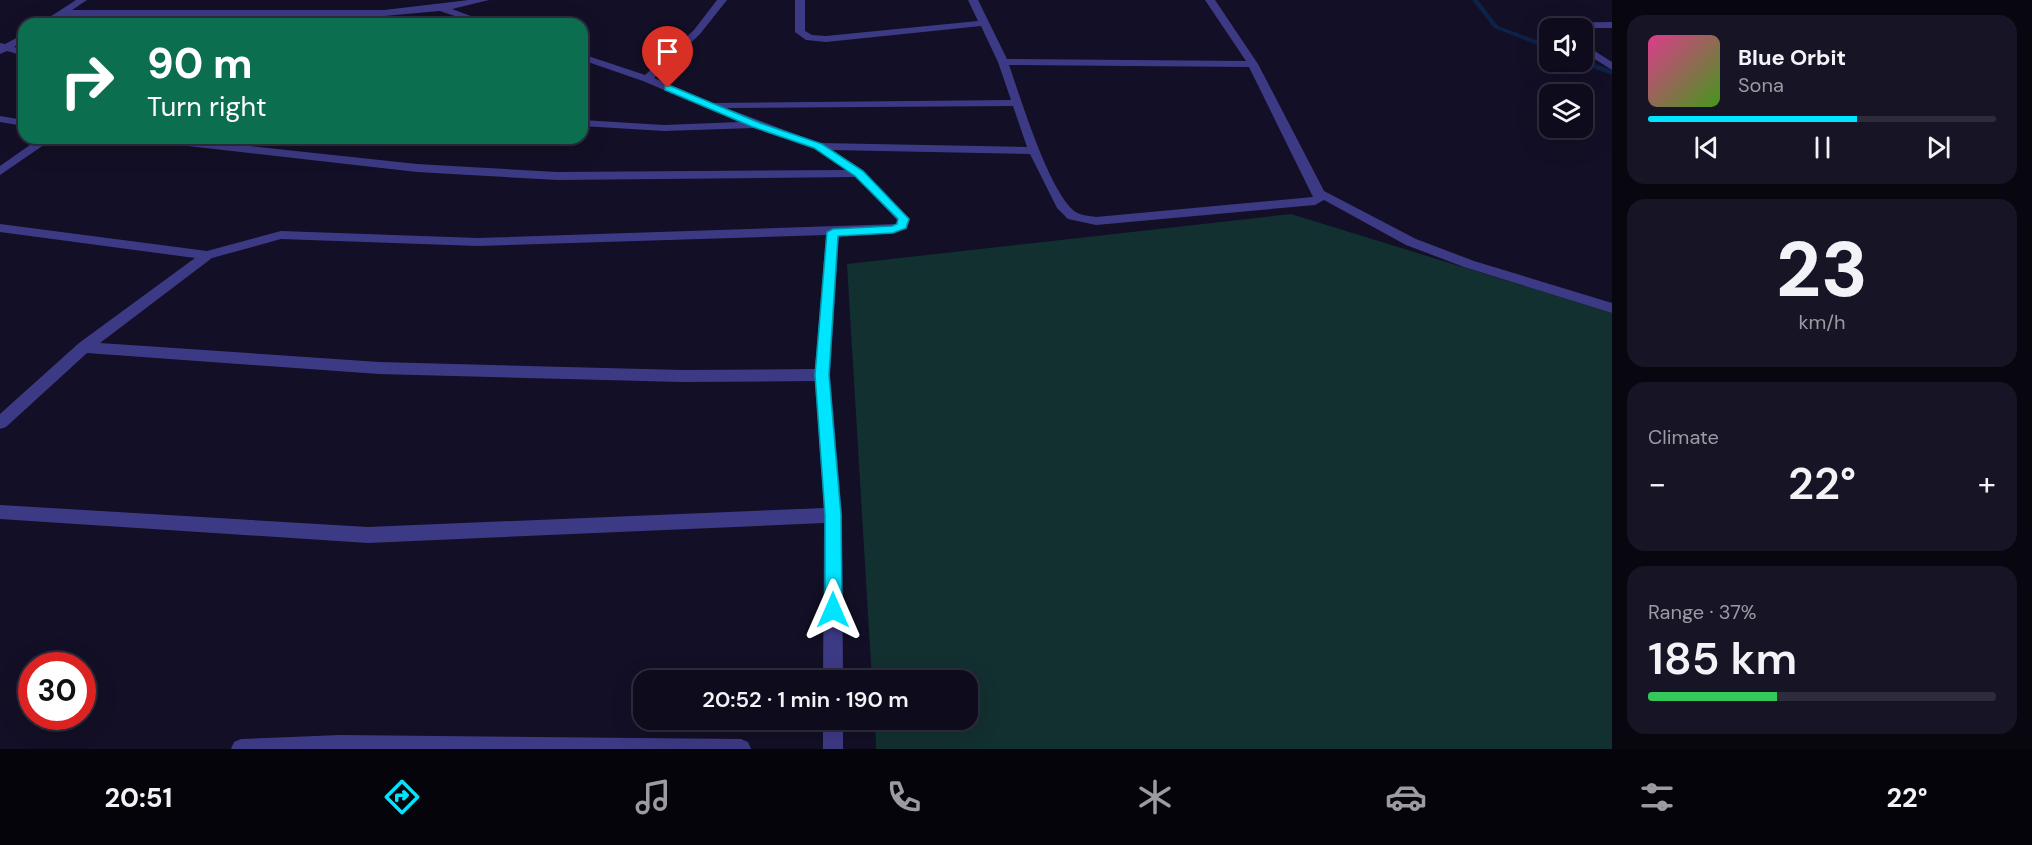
<!DOCTYPE html>
<meta charset="utf-8">
<style>
:root{--surface:#0e0b1c;--page:#171425;--text:#f1f3f6;--muted:#9b9ba3;--line:#2e2b3b;--accent:#00e5ff}
body{margin:0;font-family:"DM Sans",sans-serif;background:var(--page);color:var(--text);height:100vh;display:flex;flex-direction:column;font-size:22px;white-space:nowrap}
*{box-sizing:border-box;margin:0}
p{font-size:20px;color:var(--muted)}
.icon{flex:none;width:33px;height:33px;fill:none;stroke:currentColor;stroke-width:2;stroke-linecap:round;stroke-linejoin:round}
.map{position:relative;flex:1;overflow:hidden}
.panel{display:flex;flex-direction:column;gap:15px;padding:15px;background:#08060f;width:420px}
.panel>*{flex:none}
.top-card{position:absolute;left:18px;top:18px;width:570px;height:126px;border-radius:18px;box-shadow:0 6px 24px #0002,0 0 0 2px var(--line);background:#0b6e4f;color:#fff;overflow:hidden}
.buttons{position:absolute;left:1539px;top:18px;display:grid;gap:12px}
.buttons a{display:grid;place-items:center;width:54px;height:54px;border-radius:12px;background:var(--surface);box-shadow:0 6px 24px #0002,0 0 0 2px var(--line);font-size:30px}
.speed{position:absolute;left:18px;top:652px;display:flex;gap:12px;font-size:30px;font-weight:700;text-align:center}
.speed>*{display:grid;place-content:center;width:78px;height:78px;border-radius:50%;background:var(--surface);box-shadow:0 6px 24px #0002,0 0 0 2px var(--line);line-height:1}
.speed .limit{border:9px solid #d22;background:#fff;color:#111}
.pin{position:absolute;display:grid;place-items:center;width:51px;height:51px;color:#fff;margin:-62px -26px;border-radius:50% 50% 50% 0;rotate:-45deg;box-shadow:0 0 6px #0007}
.pin .icon{rotate:45deg}
.me{position:absolute;width:66px;margin:-33px;rotate:0deg;stroke-linejoin:round;filter:drop-shadow(0 0 4px #0008)}
.turn{display:flex;align-items:center;gap:21px;height:126px;padding:0 30px;font-size:27px}
.turn .icon{width:78px;height:78px;stroke-width:2.5}
.turn b{display:block;font-size:42px;line-height:51px}
.big{font-size:45px;font-weight:600;line-height:1.1}
.panel .widget{flex:1;display:flex;flex-direction:column;justify-content:center;gap:9px;min-width:0;padding:0 21px;border-radius:18px;background:var(--page)}
.panel .dial{align-items:center;gap:0}
.dial b{font-size:78px;line-height:1}
.song{display:flex;align-items:center;gap:18px}
.cover{width:72px;height:72px;border-radius:9px;background:linear-gradient(135deg,hsl(330 70% 55%),hsl(100 70% 35%))}
.played{height:6px;border-radius:3px;background:linear-gradient(90deg,var(--accent) 60%,var(--line) 60%)}
.keys{display:flex;justify-content:space-around;direction:ltr}
.heat{display:flex;justify-content:space-between;align-items:center;font-size:33px;direction:ltr}
.charge{height:9px;border-radius:4px;background:linear-gradient(90deg,#34c759 37%,var(--line) 0)}
.trip{position:absolute;left:633px;top:670px;width:345px;height:60px;border-radius:18px;background:var(--surface);box-shadow:0 6px 24px #0002,0 0 0 2px var(--line);font-weight:600;line-height:60px;text-align:center}
.dock{display:flex;height:96px;justify-content:space-around;align-items:center;background:#06040b;color:var(--muted)}
.dock .icon{width:42px;height:42px}
.dock .active{color:var(--accent)}
.dock b{font-size:27px;color:var(--text)}
main{display:flex;flex:1;min-height:0}
.map>svg:first-child{display:block}
.green{fill:#12302f}
.lines{fill:none;stroke-linecap:round;stroke-linejoin:round}
.stream{fill:#0c2248;fill-rule:evenodd}
.minor{fill:#3d3a85;fill-rule:evenodd}
.route{fill:#00e5ff;stroke:#0095a6;stroke-width:1.5}
</style>
<main>
<div class="map">
<svg width="1612" height="749" viewBox="0 0 1612 749">
<rect width="100%" height="100%" fill="#130f26"/>
<!-- green -->
<polygon class="green" points="1291,214 1612,313 1612,749 876,749 875,720 968,720 968,681 872,681 847,264"/>
<g class="lines">
<!-- stream -->
<g class="stream">
<polygon points="1472,0 1478,0 1498,26 1550,45 1550,50 1494,28"/>
<polygon points="1582,59 1612,70 1612,75 1579,63 1582,62"/>
</g>
<!-- minor -->
<g class="minor">
<polygon points="76,0 87,0 72,10 384,10 469,0 489,0 452,9 492,24 478,24 440,11 384,16 63,16 51,24 39,24"/>
<path d="M717,0H727L700,34L654,78L713,103L1011,100L998,62L981,26L826,42L806,40L795,32V0H805V31L812,35L826,36L978,21L968,0H978L1007,59L1246,61L1205,0H1215L1258,64L1324,191L1416,239L1474,261L1612,303V313L1464,267L1406,245L1324,200L1315,205L1096,225L1068,219L1057,208L1030,154L832,150L863,170L910,219L907,229L893,233L839,235L830,375L842,515L843,681H823L824,523L368,543L0,519V505L368,527L824,508L815,381L682,382L379,374L87,353L6,427L0,429V414L79,343L195,258L0,232V224L207,251L281,231L478,238L896,224L897,220L856,177L557,180L417,172L144,141L138,138H175L417,164L557,172L846,170L814,148L754,128L664,131L582,126V120L664,125L740,122L643,81L582,60V54L645,75L694,30ZM1009,65L1249,67L1313,197L1096,217C1089,216 1079,215 1074,211C1048,189 1021,99 1009,65ZM1013,106L1027,147L819,143L726,108ZM826,235L815,369L682,370L379,362L100,343L212,258L281,239L478,246Z"/>
<polygon points="1612,22 1612,28 1554,28 1553,26 1558,23"/>
<polygon points="24,34 24,41 14,47 24,50 24,56 7,51 0,54 0,43 5,44"/>
<polygon points="1582,43 1612,62 1612,70 1582,51"/>
<polygon points="0,116 24,120 24,126 0,122"/>
<polygon points="40,138 54,138 0,175 0,166"/>
<rect x="823" y="720" width="20" height="29"/>
<polygon points="340,735 741,739 748,742 751,749 231,749 234,742 241,739"/>
</g>
</g>
<!-- route -->
<polygon class="route" points="665,86 671,86 760,123 822,144 863,171 909,219 906,228 893,233 838,236 829,375 841,515 842,610 839,615 833,618 827,615 825,610 825,515 815,375 827,232 833,229 892,226 897,224 898,219 855,176 814,148 753,127 665,90"/>
</svg>
<div class="buttons">
<a><svg class="icon" aria-label="sound" viewBox="0 0 24 24"><path d="M4 9h4l5-4v14l-5-4H4zM17 9q2 3 0 6"/></svg></a>
<a><svg class="icon" aria-label="layers" viewBox="0 0 24 24"><path d="M12 4l9 5-9 5-9-5zM3 14l9 5 9-5"/></svg></a>
</div>
<div class="speed"><div class="limit">30</div></div>
<div class="pin" style="left:668px;top:88px;background:#d93025"><svg class="icon" aria-label="arrive" viewBox="0 0 24 24"><path d="M6 21V4h12l-3 4 3 4H6"/></svg></div>
<svg class="me" style="left:833px;top:610px" viewBox="-20 -20 40 40"><path d="M0-17L14 15 0 8-14 15z" fill="#00e5ff" stroke="#fff" stroke-width="4"/></svg>
<div class="trip">20:52 · 1 min · 190 m</div>
<div class="top-card">
<div class="turn"><svg class="icon" aria-label="right" viewBox="0 0 24 24"><path d="M7 20v-9h11M14 6l5 5-5 5"/></svg><div><b>90 m</b>Turn right</div></div>
</div>
</div>
<section class="panel">
<div class="widget">
<div class="song"><i class="cover"></i><div><b>Blue Orbit</b><p>Sona</p></div></div>
<div class="played"></div>
<div class="keys"><svg class="icon" aria-label="previous" viewBox="0 0 24 24"><path d="M18 5L8 12l10 7zM5 5v14"/></svg><svg class="icon" aria-label="pause" viewBox="0 0 24 24"><path d="M8 5v14M16 5v14"/></svg><svg class="icon" aria-label="next" viewBox="0 0 24 24"><path d="M6 5l10 7-10 7zM19 5v14"/></svg></div>
</div>
<div class="widget dial"><b>23</b><p>km/h</p></div>
<div class="widget"><p>Climate</p>
<div class="heat"><a>−</a><b class="big">22°</b><a>+</a></div>
</div>
<div class="widget"><p>Range · 37%</p><b class="big">185 km</b><div class="charge"></div></div>
</section>
</main>
<nav class="dock">
<b>20:51</b>
<svg class="icon active" aria-label="directions" viewBox="0 0 24 24"><path d="M12 3l9 9-9 9-9-9zM9 14v-3h6M13 9l2 2-2 2"/></svg>
<svg class="icon" aria-label="music" viewBox="0 0 24 24"><path d="M9 18V5l10-2v13"/><circle cx="6" cy="18" r="3"/><circle cx="16" cy="16" r="3"/></svg>
<svg class="icon" aria-label="phone" viewBox="0 0 24 24"><path d="M5 4h4l2 5-3 2q2 4 5 5l2-3 5 2v4C11 20 4 13 5 4z"/></svg>
<svg class="icon" aria-label="climate" viewBox="0 0 24 24"><path d="M12 3v18M4 7l16 10M4 17L20 7"/></svg>
<svg class="icon" aria-label="car" viewBox="0 0 24 24"><path d="M5 17H2v-5l4-1 3-4h7l3 4 3 1v5h-3M9 17h6M6 11h13"/><circle cx="7" cy="17" r="2"/><circle cx="17" cy="17" r="2"/></svg>
<svg class="icon" aria-label="filters" viewBox="0 0 24 24"><path d="M4 7h16M4 17h16"/><circle cx="9" cy="7" r="2"/><circle cx="15" cy="17" r="2"/></svg>
<b>22°</b>
</nav>
